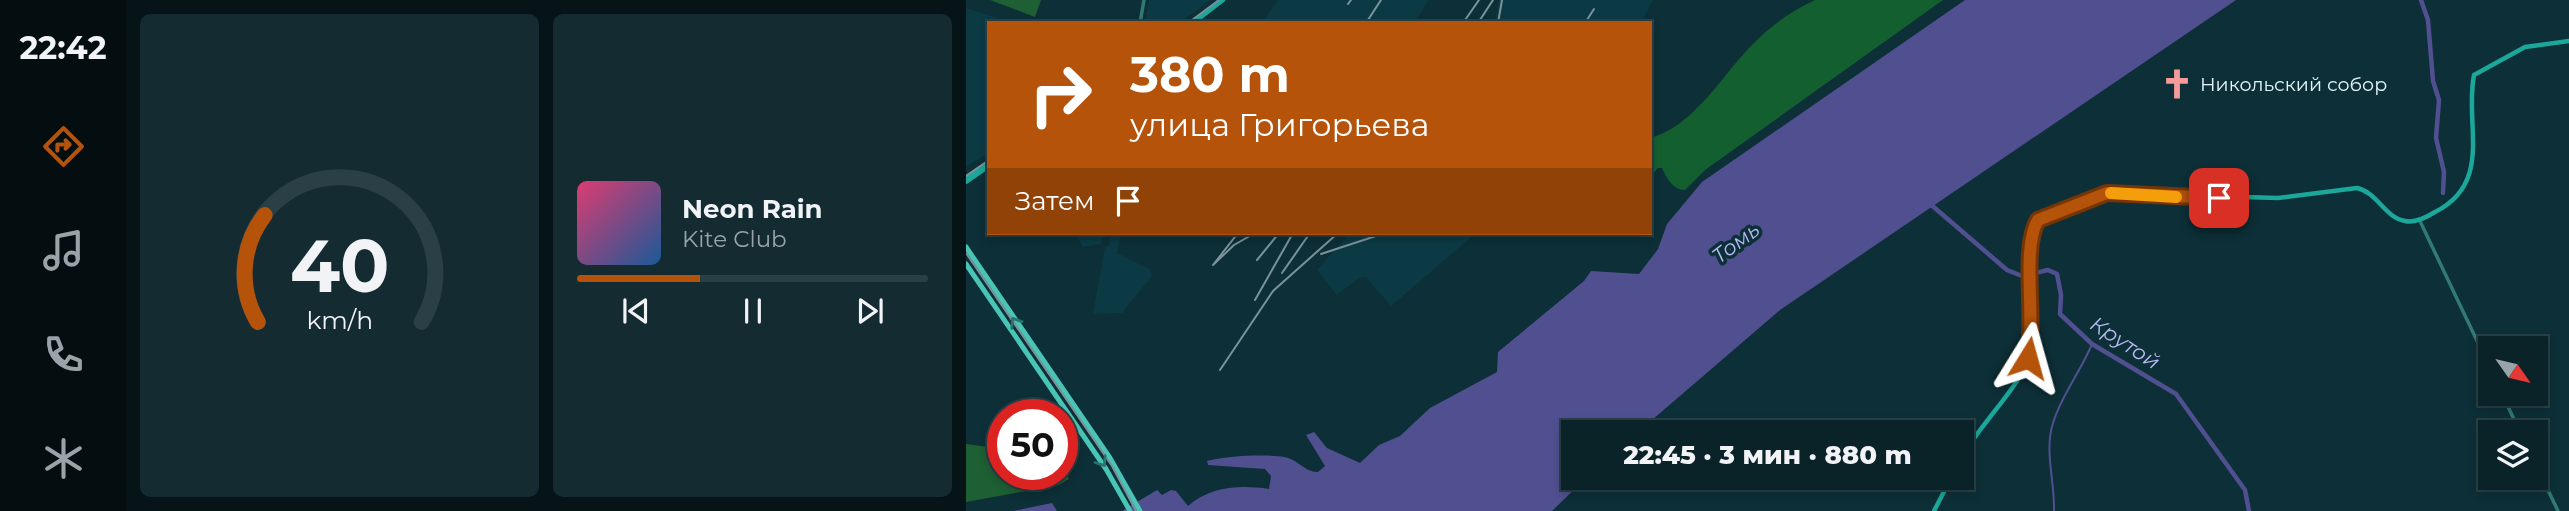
<!DOCTYPE html>
<html lang="ru">
<meta charset="utf-8">
<style>
:root{--surface:#0a2329;--page:#132b31;--text:#f1f3f6;--muted:#99a4a8;--line:#2a4046;--accent:#b45309}
body{margin:0;font-family:Montserrat,sans-serif;background:var(--page);color:var(--text);height:100vh;display:flex;flex-direction:column;font-size:26px;white-space:nowrap}
*{box-sizing:border-box;margin:0}
p{font-size:23px;color:var(--muted)}
.icon{flex:none;width:38px;height:38px;fill:none;stroke:currentColor;stroke-width:2;stroke-linecap:round;stroke-linejoin:round}
.map{position:relative;flex:1;overflow:hidden}
.sheet{display:flex;flex-direction:column;gap:14px;padding:14px;background:#061317;width:840px}
.sheet>*{flex:none}
.banner{position:absolute;left:21px;top:21px;width:665px;height:214px;border-radius:0px;box-shadow:0 4px 10px #0003,0 0 0 2px var(--line);background:#b45309;color:#fff;overflow:hidden}
.needle{width:46px;rotate:124deg}
.controls{position:absolute;left:1512px;top:336px;display:grid;gap:14px}
.controls a{display:grid;place-items:center;width:70px;height:70px;border-radius:0px;background:var(--surface);box-shadow:0 4px 10px #0003,0 0 0 2px var(--line);font-size:35px}
.speed{position:absolute;left:21px;top:399px;display:flex;gap:14px;font-size:35px;font-weight:700;text-align:center}
.speed>*{display:grid;place-content:center;width:91px;height:91px;border-radius:50%;background:var(--surface);box-shadow:0 4px 10px #0003,0 0 0 2px var(--line);line-height:1}
.speed .limit{border:10px solid #d22;background:#fff;color:#111}
.pin{position:absolute;display:grid;place-items:center;width:60px;height:60px;color:#fff;margin:-30px;border-radius:14px;box-shadow:0 4px 10px #0006}
.me{position:absolute;width:77px;margin:-38px;rotate:8deg;stroke-linejoin:round;filter:drop-shadow(0 0 5px #0008)}
.turn{display:flex;align-items:center;gap:24px;height:147px;padding:0 28px;font-size:32px}
.turn .icon{width:91px;height:91px;stroke-width:2.5}
.turn b{display:block;font-size:49px;line-height:60px}
.then{display:flex;align-items:center;height:66px;padding:0 28px;background:#0003;gap:14px;font-size:26px}
.sheet .widget{flex:1;display:flex;flex-direction:column;justify-content:center;gap:10px;min-width:0;padding:0 24px;border-radius:10px;background:var(--page)}
.sheet .dial{align-items:center;gap:0}
.dial svg{height:182px;overflow:visible;fill:none;stroke:var(--line);stroke-width:7;stroke-linecap:round;text-anchor:middle}
.dial text{fill:var(--text);stroke:none}
.song{display:flex;align-items:center;gap:21px}
.cover{width:84px;height:84px;border-radius:10px;background:linear-gradient(135deg,hsl(340 70% 55%),hsl(210 70% 35%))}
.played{height:7px;border-radius:4px;background:linear-gradient(90deg,var(--accent) 35%,var(--line) 35%)}
.keys{display:flex;justify-content:space-around;direction:ltr}
.sheet .tiles{flex:1;display:grid;gap:14px;grid-template-columns:repeat(2,1fr)}
.trip{position:absolute;left:595px;top:420px;width:413px;height:70px;border-radius:0px;background:var(--surface);box-shadow:0 4px 10px #0003,0 0 0 2px var(--line);font-weight:800;line-height:70px;text-align:center}
main{display:flex;flex:1;min-height:0}
.tabs{display:flex;flex-direction:column;width:126px;justify-content:space-around;align-items:center;background:#040e10;color:var(--muted)}
.tabs .icon{width:49px;height:49px}
.tabs .on{color:var(--accent)}
.tabs b{font-size:32px;color:var(--text)}
.map>svg:first-child{display:block}
.built{fill:#0c3a44}
.green{fill:#1e5f34}
.forest{fill:#145f30}
.water{fill:#505091}
.lines{fill:none;stroke-linecap:round;stroke-linejoin:round}
.stream{stroke:#505091;stroke-width:2}
.river{stroke:#505091;stroke-width:4.5}
.tertiary{stroke:#317a71;stroke-width:3.5}
.secondary{stroke:#1ba799;stroke-width:4.5}
.primary{stroke:#48c5b6;stroke-width:5}
.tram{stroke:#7a939a;stroke-width:2}
.rail{stroke:#7a939a;stroke-width:2}
.oneway{stroke:#287270}
.route-casing{stroke:#753606;stroke-width:18}
.route{stroke:#b45309;stroke-width:12}
.slow{stroke:#f59e0b;stroke-width:12}
.labels{text-anchor:middle;stroke-width:7;stroke-linejoin:round;paint-order:stroke}
.poi-label{font-size:19px;fill:#e3f5fa;stroke:#0d2f37;text-anchor:start}
.water-label{font-size:21px;font-style:italic;fill:#b6b9f2;stroke:#0d2f37}
</style>
<main>
<nav class="tabs">
<b>22:42</b>
<svg class="icon on" aria-label="directions" viewBox="0 0 24 24"><path d="M12 3l9 9-9 9-9-9zM9 14v-3h6M13 9l2 2-2 2"/></svg>
<svg class="icon" aria-label="music" viewBox="0 0 24 24"><path d="M9 18V5l10-2v13"/><circle cx="6" cy="18" r="3"/><circle cx="16" cy="16" r="3"/></svg>
<svg class="icon" aria-label="phone" viewBox="0 0 24 24"><path d="M5 4h4l2 5-3 2q2 4 5 5l2-3 5 2v4C11 20 4 13 5 4z"/></svg>
<svg class="icon" aria-label="climate" viewBox="0 0 24 24"><path d="M12 3v18M4 7l16 10M4 17L20 7"/></svg>
</nav>
<section class="sheet">
<div class="tiles">
<div class="widget dial"><svg viewBox="0 0 100 80">
<path d="M14 69A42 42 0 1 1 86 69"/>
<path d="M14 69A42 42 0 0 1 17 22" stroke="#b45309"/>
<text x="50" y="56" font-size="32" font-weight="700">40</text>
<text x="50" y="72" font-size="11">km/h</text>
</svg></div>
<div class="widget">
<div class="song"><i class="cover"></i><div><b>Neon Rain</b><p>Kite Club</p></div></div>
<div class="played"></div>
<div class="keys"><svg class="icon" aria-label="previous" viewBox="0 0 24 24"><path d="M18 5L8 12l10 7zM5 5v14"/></svg><svg class="icon" aria-label="pause" viewBox="0 0 24 24"><path d="M8 5v14M16 5v14"/></svg><svg class="icon" aria-label="next" viewBox="0 0 24 24"><path d="M6 5l10 7-10 7zM19 5v14"/></svg></div>
</div>
</div>
</section>
<div class="map">
<svg width="1603" height="511" viewBox="0 0 1603 511">
<rect width="100%" height="100%" fill="#0d2f37"/>
<!-- built -->
<g class="built">
<polygon points="183,0 245,0 213,23 179,23"/>
<polygon points="312,0 462,0 449,23 296,23"/>
<polygon points="533,0 687,0 675,23 529,23"/>
<polygon points="0,8 47,23 23,23 23,152 0,167"/>
<polygon points="109,233 137,233 135,244 117,247"/>
<polygon points="145,233 155,233 151,253 185,270 185,277 156,313 127,314 139,247 143,245"/>
<polygon points="384,233 510,233 425,306 400,277 393,278 371,295 351,270"/>
</g>
<!-- green -->
<g class="green">
<polygon points="24,0 75,0 69,17"/>
<polygon points="0,444 37,449 37,474 96,474 96,467 103,479 93,485 0,502"/>
</g>
<!-- forest -->
<path class="forest" d="M849,0H977L739,170L719,190C707,190 700,177 696,168H692L684,177V138C726,127 754,79 783,48C803,27 823,12 849,0Z"/>
<!-- water -->
<g class="water">
<path d="M999,0H1270L814,310L672,432H607V478H620L586,511H156L191,490L196,495L205,490L210,491L222,506C245,486 274,485 303,489L305,476L299,469L242,465L241,461C259,456 300,454 318,457C332,459 338,472 352,472L359,466L340,435L348,432L361,448L394,463L413,445L434,436L464,408L531,372L532,352L618,281L625,271L673,274L692,249L701,224L736,182Z"/>
<polygon points="86,503 91,511 47,511"/>
</g>
<g class="lines">
<!-- stream -->
<path class="stream" d="M1088,511C1089,482 1078,451 1087,423C1095,396 1115,371 1126,344"/>
<!-- river -->
<g class="river">
<polyline points="1455,0 1462,20 1467,81 1473,100 1470,138 1478,172 1477,193"/>
<polyline points="963,203 1041,270 1056,276 1082,270 1091,274 1095,295 1094,314 1126,344 1210,394 1279,490 1283,511"/>
</g>
<!-- tertiary -->
<g class="tertiary">
<polyline points="174,23 178,0"/>
<polyline points="1453,219 1524,368"/>
<polyline points="1536,394 1554,432"/>
<polyline points="1570,465 1592,511"/>
</g>
<!-- secondary -->
<g class="secondary">
<polyline points="227,23 257,0"/>
<polyline points="0,178 23,162"/>
<polyline points="0,182 23,166"/>
<path d="M996,457C1012,427 1054,386 1062,359C1074,318 1053,251 1072,220L1141,193L1312,198L1391,188C1411,192 1419,218 1439,221C1448,223 1461,217 1469,212C1528,182 1498,124 1508,75L1559,47L1603,41"/>
<polyline points="968,511 985,478"/>
</g>
<!-- primary -->
<g class="primary">
<polyline points="0,247 144,458 174,511"/>
<polyline points="0,264 140,469 164,511"/>
</g>
<!-- tram -->
<g class="tram">
<polyline points="222,23 253,0"/>
<polyline points="0,176 23,160"/>
<polyline points="0,253 146,466 170,511"/>
</g>
<!-- rail -->
<g class="rail">
<polyline points="382,4 385,0"/>
<polyline points="400,23 415,0"/>
<polyline points="497,23 513,0"/>
<polyline points="512,23 527,0"/>
<polyline points="532,23 536,0"/>
<polyline points="619,23 628,9"/>
<polyline points="272,233 247,265 268,245 289,233"/>
<polyline points="355,254 419,233"/>
<polyline points="291,260 313,233"/>
<polyline points="316,273 344,233"/>
<polyline points="289,300 327,233"/>
<polyline points="254,370 307,291 372,233"/>
</g>
</g>
<!-- one-way arrows -->
<defs><path id="oneway-chevron" d="M-2-3.5L2.5 0L-2 3.5" fill="none" stroke-width="1.6" stroke-linecap="round" stroke-linejoin="round" transform="scale(1.75)"/></defs>
<g class="oneway">
<use href="#oneway-chevron" transform="translate(49 322) rotate(-123)"/>
<use href="#oneway-chevron" transform="translate(136 462) rotate(56)"/>
</g>
<g class="lines">
<!-- route casing -->
<g class="route-casing">
<path id="route" d="M1062,358C1070,320 1055,248 1072,220L1141,193L1253,198"/>
</g>
<!-- route -->
<use href="#route" class="route"/>
<!-- slow -->
<polyline class="slow" points="1145,193 1210,197"/>
</g>
<!-- icons -->
<defs>
<g id="church-bare" transform="scale(2.415)"><path d="M-1.2-6h2.4v3.5h3.3v2.4h-3.3V6h-2.4V-.1h-3.3v-2.4h3.3Z" fill="#f59b9b" stroke="#0d2f37" stroke-width="2.5" paint-order="stroke"/></g>
</defs>
<g fill-rule="evenodd">
<use href="#church-bare" x="1211" y="84"/>
</g>
<g class="labels">
<!-- poi labels -->
<g class="poi-label">
<text x="1234" y="91">Никольский собор</text>
</g>
<!-- water labels -->
<g class="water-label">
<text transform="translate(770 243) rotate(-37)" y="7">Томь</text>
<text transform="translate(1159 343) rotate(33)" y="7">Крутой</text>
</g>
</g>
</svg>
<div class="controls">
<a><svg class="needle" viewBox="-14 -14 28 28"><path d="M0-13l5 13h-10z" fill="#e53935"/><path d="M0 13l5-13h-10z" fill="#99a4a8"/></svg></a>
<a><svg class="icon" aria-label="layers" viewBox="0 0 24 24"><path d="M12 4l9 5-9 5-9-5zM3 14l9 5 9-5"/></svg></a>
</div>
<div class="speed"><div class="limit">50</div></div>
<div class="pin" style="left:1253px;top:198px;background:#d93025"><svg class="icon" aria-label="arrive" viewBox="0 0 24 24"><path d="M6 21V4h12l-3 4 3 4H6"/></svg></div>
<svg class="me" style="left:1062px;top:358px" viewBox="-20 -20 40 40"><path d="M0-17L14 15 0 8-14 15z" fill="#b45309" stroke="#fff" stroke-width="4"/></svg>
<div class="trip">22:45 · 3 мин · 880 m</div>
<div class="banner">
<div class="turn"><svg class="icon" aria-label="right" viewBox="0 0 24 24"><path d="M7 20v-9h11M14 6l5 5-5 5"/></svg><div><b>380 m</b>улица Григорьева</div></div>
<div class="then">Затем<svg class="icon" aria-label="arrive" viewBox="0 0 24 24"><path d="M6 21V4h12l-3 4 3 4H6"/></svg></div>
</div>
</div>
</main>
